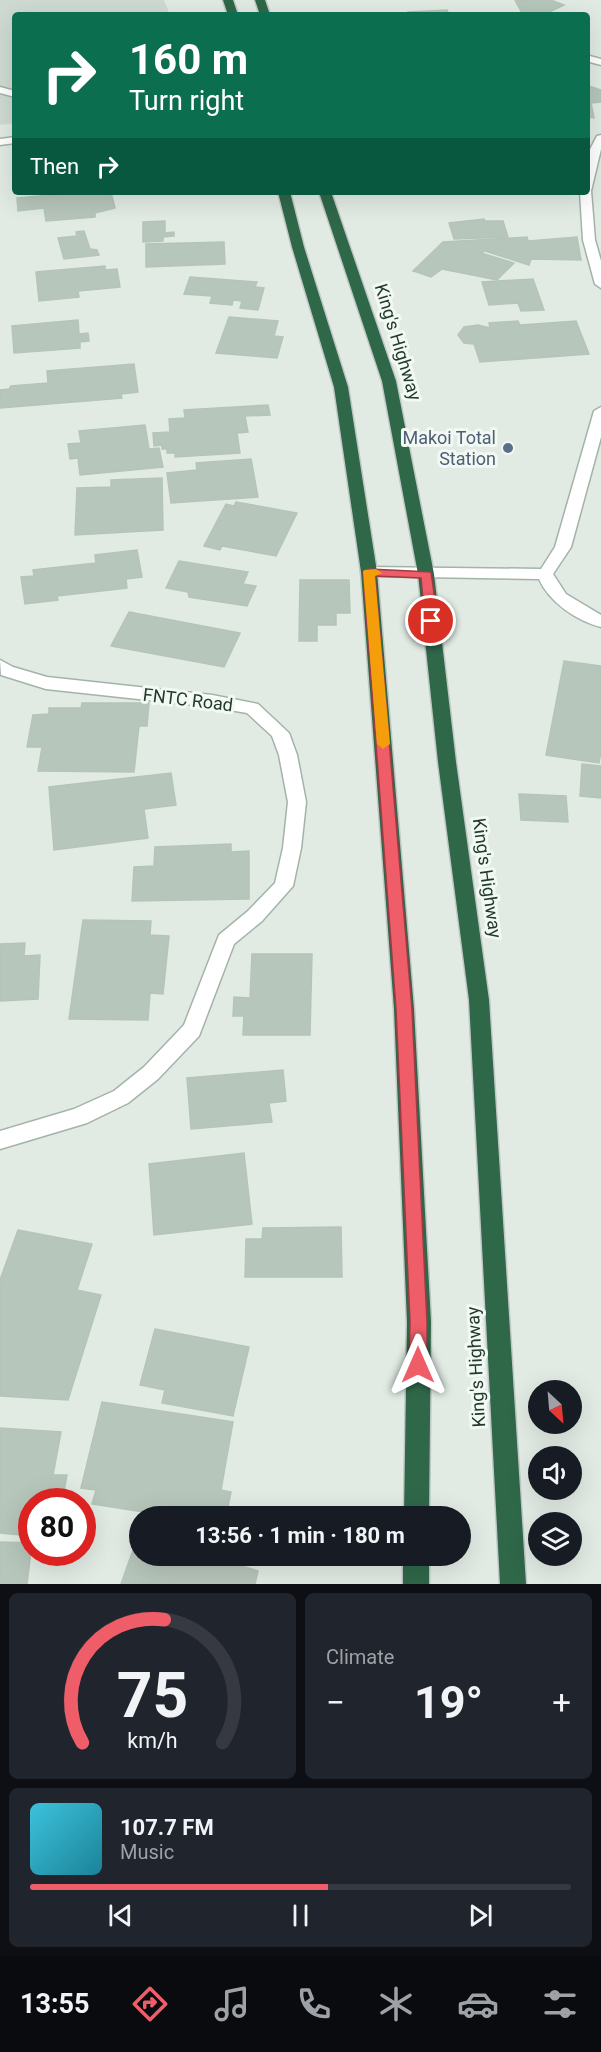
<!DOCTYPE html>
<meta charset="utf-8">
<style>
:root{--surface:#171b24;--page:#20242c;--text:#f1f3f6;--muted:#9ea1a6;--line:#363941;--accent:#ee5d68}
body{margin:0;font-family:Roboto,sans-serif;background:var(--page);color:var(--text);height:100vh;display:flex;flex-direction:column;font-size:22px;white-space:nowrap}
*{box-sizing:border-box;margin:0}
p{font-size:20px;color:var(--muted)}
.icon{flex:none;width:33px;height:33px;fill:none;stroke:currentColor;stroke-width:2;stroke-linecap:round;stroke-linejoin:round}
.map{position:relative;height:1584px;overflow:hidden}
.panel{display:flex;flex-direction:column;gap:9px;padding:9px;background:#0d0f14;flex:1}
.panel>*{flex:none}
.hud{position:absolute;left:12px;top:12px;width:578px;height:183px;border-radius:6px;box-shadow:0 6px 24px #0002;background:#0b6e4f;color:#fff;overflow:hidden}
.needle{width:39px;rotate:154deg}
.tools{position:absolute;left:528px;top:1380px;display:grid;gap:12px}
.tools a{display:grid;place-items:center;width:54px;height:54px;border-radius:50%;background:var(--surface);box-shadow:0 6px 24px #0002;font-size:30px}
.speed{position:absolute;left:18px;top:1488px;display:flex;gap:12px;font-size:30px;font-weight:700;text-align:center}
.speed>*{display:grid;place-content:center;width:78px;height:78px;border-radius:50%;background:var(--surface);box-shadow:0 6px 24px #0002;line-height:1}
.speed .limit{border:9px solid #d22;background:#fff;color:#111}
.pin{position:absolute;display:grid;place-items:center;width:51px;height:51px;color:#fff;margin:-26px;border:3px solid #fff;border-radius:50%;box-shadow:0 2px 6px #0007}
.me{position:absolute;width:66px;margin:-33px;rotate:0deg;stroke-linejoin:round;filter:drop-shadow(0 0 4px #0008)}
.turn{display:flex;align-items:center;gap:21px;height:126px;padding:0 18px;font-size:27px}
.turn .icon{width:78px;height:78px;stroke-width:2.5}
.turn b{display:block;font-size:42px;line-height:51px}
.then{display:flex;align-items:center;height:57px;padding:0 18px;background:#0003;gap:12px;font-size:22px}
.big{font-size:45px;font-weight:700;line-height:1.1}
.panel .card{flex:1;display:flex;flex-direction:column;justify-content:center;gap:9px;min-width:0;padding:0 21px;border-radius:9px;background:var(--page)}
.panel .dial{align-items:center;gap:0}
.dial svg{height:156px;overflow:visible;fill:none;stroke:var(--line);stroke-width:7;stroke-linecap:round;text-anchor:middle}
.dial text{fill:var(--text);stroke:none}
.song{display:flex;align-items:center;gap:18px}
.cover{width:72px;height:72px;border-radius:9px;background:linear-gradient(135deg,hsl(190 70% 55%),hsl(190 70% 35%))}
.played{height:6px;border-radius:3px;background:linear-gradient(90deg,var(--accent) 55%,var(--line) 55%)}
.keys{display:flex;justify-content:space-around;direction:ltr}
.heat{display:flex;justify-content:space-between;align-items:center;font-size:33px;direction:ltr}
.panel .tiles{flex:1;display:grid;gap:9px;grid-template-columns:1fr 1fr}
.card:last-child{grid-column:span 2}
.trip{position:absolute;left:129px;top:1506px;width:342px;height:60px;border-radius:30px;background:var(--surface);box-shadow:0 6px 24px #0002;font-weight:700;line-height:60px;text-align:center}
.dock{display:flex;height:96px;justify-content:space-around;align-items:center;background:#090b0e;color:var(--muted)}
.dock .icon{width:42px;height:42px}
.dock .active{color:var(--accent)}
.dock b{font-size:27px;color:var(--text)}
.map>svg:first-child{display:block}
.built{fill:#cfdbd2}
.building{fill:#b7c6bb;stroke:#b4c5b8;stroke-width:1.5}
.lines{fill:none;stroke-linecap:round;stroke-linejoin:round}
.minor-casing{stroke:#a4b3a9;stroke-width:3}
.highway-casing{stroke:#c1c8c4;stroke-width:3}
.minor{fill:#fff;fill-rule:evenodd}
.highway{fill:#2f6749;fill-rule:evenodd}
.route{fill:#ee5d68;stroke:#9b3c44;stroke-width:1.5}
.slow{fill:#f59e0b}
.service-dot{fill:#5c6f8a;stroke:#f2f8f3;stroke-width:2}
.labels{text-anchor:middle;stroke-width:6;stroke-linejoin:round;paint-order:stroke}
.street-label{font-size:18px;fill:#223b2c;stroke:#f2f8f3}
.service-label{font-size:18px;fill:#4e5e75;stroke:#f2f8f3;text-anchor:end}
</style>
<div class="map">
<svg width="601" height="1584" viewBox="0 0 601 1584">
<rect width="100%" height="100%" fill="#e1ebe4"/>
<!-- built -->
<polygon class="built" points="0,0 164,0 170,15 15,15 15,123 0,125"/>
<!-- building -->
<g class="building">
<polygon points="515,0 551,0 564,5 543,15 529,15 522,13"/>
<polygon points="447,10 449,15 409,15 408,12"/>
<polygon points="586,85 601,90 601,102 591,103 594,118 586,117"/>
<polygon points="89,192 111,192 115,208 95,213 95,217 46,221 44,208 18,211 17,198"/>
<polygon points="484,219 485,221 503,221 508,237 454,239 449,223"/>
<polygon points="165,221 165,233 174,232 174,236 163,237 163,241 143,242 143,222"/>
<polygon points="84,231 90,249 97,250 99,255 64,259 58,238 77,236 76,232"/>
<polygon points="527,237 528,241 577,237 581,260 531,259 529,265 485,251 481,253 514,263 497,280 442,269 431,277 413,271 443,242"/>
<polygon points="224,242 225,264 146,267 146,244"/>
<polygon points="105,266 105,270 117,269 120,287 78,291 79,297 39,301 36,272"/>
<polygon points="190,277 257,282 255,287 264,288 258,310 240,308 242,301 233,300 232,305 210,303 212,296 184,294"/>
<polygon points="533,279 544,310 521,311 518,303 489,305 482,282"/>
<polygon points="229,317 278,321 274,336 283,337 277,358 216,353"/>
<polygon points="78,320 79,334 88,333 89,341 80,342 80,348 14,353 12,326"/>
<polygon points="518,321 520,325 576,321 589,354 480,362 474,344 464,343 458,335 464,327 478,325 490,328 489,323"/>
<polygon points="134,364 138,392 121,394 122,398 0,408 0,390 9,389 11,386 48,383 47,371"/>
<polygon points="268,405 270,415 245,416 248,432 237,433 240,453 175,457 175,453 167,453 167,449 162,449 162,445 154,446 153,433 170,432 169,419 185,418 184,410"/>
<polygon points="145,425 149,449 159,448 163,467 80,475 78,458 70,459 68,444 81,443 79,431"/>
<polygon points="251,459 258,497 171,503 167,473 197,470 196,463"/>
<polygon points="162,478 163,530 75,535 77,488 111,487 111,480"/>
<polygon points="236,502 297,513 276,556 222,546 220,550 204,546 226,504 234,506"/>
<polygon points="137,550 142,577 126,579 127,588 57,596 58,600 25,604 21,577 34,576 33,570 96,563 95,555"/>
<polygon points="179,561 248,572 243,584 256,586 247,606 189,597 188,592 166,588"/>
<polygon points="300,580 349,580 350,613 336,613 336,625 317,625 317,641 299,641"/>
<polygon points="129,612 240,633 224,667 111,646"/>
<polygon points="564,661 601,666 601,751 599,763 546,755"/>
<polygon points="82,703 149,703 147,726 139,726 134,772 38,771 42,747 27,747 33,715 49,714 49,708 81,708"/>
<polygon points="582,764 601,766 601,798 580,796"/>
<polygon points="171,773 176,805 144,809 148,838 54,850 49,787"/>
<polygon points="519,794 566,796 568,822 521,820"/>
<polygon points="231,844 231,852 249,851 249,899 132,901 134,867 154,866 155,847"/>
<polygon points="83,920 151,921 150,935 169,936 163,994 150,993 148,1020 69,1019"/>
<polygon points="25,943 24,956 40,955 38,999 0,1001 0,944"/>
<polygon points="252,954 312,954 310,1035 243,1035 244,1016 233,1016 234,997 250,998"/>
<polygon points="283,1070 286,1101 269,1103 272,1122 191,1129 187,1078"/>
<polygon points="244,1153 252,1224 154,1235 149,1164"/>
<polygon points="341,1227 342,1277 245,1277 246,1239 262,1239 263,1228"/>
<polygon points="18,1230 92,1244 77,1290 101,1295 68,1400 0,1396 0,1280"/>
<polygon points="155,1329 249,1347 233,1416 162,1403 165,1390 140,1385"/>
<polygon points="102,1402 233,1422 221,1490 231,1492 226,1516 169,1516 92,1504 96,1490 81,1488"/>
<polygon points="0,1428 61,1432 53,1475 67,1475 62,1502 32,1502 32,1536 0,1533"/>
<polygon points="139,1533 140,1556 209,1556 258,1571 255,1584 121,1584"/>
<polygon points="0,1542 32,1543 27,1584 0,1584"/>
</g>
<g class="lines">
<!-- minor casing -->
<g class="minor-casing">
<g id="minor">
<polygon points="586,55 601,59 601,65 586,61"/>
<polygon points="0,87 15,91 15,97 0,93"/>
<polygon points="601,135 601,149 591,191 595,240 601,261 601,288 595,284 583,240 580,192 586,192 586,157 597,136"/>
<polygon points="15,137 15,143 0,145 0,139"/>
<path d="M601,407V437L571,547L553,574L566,594L601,615V627C577,621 549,602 539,579L363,576L361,572L363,568L369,567L541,569L555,547L594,411Z"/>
<polygon points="0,660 13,667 47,677 212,695 258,704 289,733 297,755 306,802 301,848 293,886 262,921 234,944 199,1036 158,1079 128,1103 87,1123 0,1149 0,1131 74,1109 114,1091 144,1067 184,1025 219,935 248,911 275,883 283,848 288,802 279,755 272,736 247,713 212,707 46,689 1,675"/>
</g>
</g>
<!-- highway casing -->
<g class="highway-casing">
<g id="highway">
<polygon points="223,0 233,0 238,15 228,15"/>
<polygon points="255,0 265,0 270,15 260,15"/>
<polygon points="278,192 290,192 304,247 348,387 377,572 414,1009 431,1322 429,1516 404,1516 407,1322 394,1009 361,572 334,387 292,247"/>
<polygon points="319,192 331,192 396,381 434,574 456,762 489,1000 526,1584 500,1584 469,1000 438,762 418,574 382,381"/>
<rect x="403" y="1556" width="26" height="28"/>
</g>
</g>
<!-- minor -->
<use href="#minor" class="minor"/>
<!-- highway -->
<use href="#highway" class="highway"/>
</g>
<!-- route -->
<polygon class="route" points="369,569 431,572 438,621 431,625 425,621 421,578 375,576 412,1009 427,1322 427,1365 425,1371 418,1374 412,1371 409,1365 410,1322 396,1009 363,572"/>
<!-- slow -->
<polygon class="slow" points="376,569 382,573 375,576 390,744 383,749 377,744 363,572 364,570"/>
<!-- markers -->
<circle class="service-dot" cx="508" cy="448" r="6"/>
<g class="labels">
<!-- street labels -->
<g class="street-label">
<text transform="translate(398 342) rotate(73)" y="6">King's Highway</text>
<text transform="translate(188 700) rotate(7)" y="6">FNTC Road</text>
<text transform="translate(487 878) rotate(82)" y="6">King's Highway</text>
<text transform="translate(476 1367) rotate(-93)" y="6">King's Highway</text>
</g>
<!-- service labels -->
<g class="service-label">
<text x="496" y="444">Makoi Total<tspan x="496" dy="21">Station</tspan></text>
</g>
</g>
</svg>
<div class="tools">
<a><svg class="needle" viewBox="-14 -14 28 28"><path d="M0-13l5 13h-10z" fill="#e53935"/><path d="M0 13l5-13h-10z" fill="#9ea1a6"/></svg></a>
<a><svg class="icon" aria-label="sound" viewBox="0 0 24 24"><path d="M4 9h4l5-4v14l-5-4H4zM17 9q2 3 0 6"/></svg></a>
<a><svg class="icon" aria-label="layers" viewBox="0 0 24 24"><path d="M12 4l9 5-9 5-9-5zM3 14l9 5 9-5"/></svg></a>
</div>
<div class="speed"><div class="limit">80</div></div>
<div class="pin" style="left:431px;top:621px;background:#d93025"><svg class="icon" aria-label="arrive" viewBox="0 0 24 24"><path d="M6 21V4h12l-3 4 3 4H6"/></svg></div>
<svg class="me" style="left:418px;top:1365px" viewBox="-20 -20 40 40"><path d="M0-17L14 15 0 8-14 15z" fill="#ee5d68" stroke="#fff" stroke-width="4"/></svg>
<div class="trip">13:56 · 1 min · 180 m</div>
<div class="hud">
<div class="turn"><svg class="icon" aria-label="right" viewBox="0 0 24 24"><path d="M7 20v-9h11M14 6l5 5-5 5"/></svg><div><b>160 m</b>Turn right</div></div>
<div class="then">Then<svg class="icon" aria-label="right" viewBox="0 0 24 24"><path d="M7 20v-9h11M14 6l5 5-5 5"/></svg></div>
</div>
</div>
<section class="panel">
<div class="tiles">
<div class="card dial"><svg viewBox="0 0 100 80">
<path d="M14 69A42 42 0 1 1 86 69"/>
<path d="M14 69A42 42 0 0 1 56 6" stroke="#ee5d68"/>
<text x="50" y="56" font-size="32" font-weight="700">75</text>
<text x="50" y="72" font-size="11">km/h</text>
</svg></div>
<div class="card"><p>Climate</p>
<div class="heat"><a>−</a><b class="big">19°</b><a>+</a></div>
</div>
<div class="card">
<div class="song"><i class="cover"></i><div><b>107.7 FM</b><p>Music</p></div></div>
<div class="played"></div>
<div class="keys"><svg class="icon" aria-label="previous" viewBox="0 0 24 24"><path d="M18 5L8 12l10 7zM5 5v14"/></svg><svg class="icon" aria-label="pause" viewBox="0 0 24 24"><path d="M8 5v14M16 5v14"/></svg><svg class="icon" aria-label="next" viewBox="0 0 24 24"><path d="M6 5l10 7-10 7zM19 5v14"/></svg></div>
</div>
</div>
</section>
<nav class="dock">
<b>13:55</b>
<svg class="icon active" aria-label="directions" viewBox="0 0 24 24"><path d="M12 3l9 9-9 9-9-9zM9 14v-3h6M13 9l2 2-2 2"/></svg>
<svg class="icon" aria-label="music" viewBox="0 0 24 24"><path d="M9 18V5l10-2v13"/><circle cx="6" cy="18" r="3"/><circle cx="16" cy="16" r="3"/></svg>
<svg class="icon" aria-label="phone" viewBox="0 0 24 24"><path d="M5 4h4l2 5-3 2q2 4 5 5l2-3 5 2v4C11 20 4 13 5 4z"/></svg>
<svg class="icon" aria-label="climate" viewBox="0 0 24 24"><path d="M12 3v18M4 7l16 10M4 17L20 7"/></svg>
<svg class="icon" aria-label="car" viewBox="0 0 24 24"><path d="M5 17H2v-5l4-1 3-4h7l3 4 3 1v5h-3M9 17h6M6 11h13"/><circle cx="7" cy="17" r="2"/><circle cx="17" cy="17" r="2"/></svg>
<svg class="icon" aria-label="filters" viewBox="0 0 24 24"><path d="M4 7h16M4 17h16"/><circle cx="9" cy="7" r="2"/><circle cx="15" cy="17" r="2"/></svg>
</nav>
